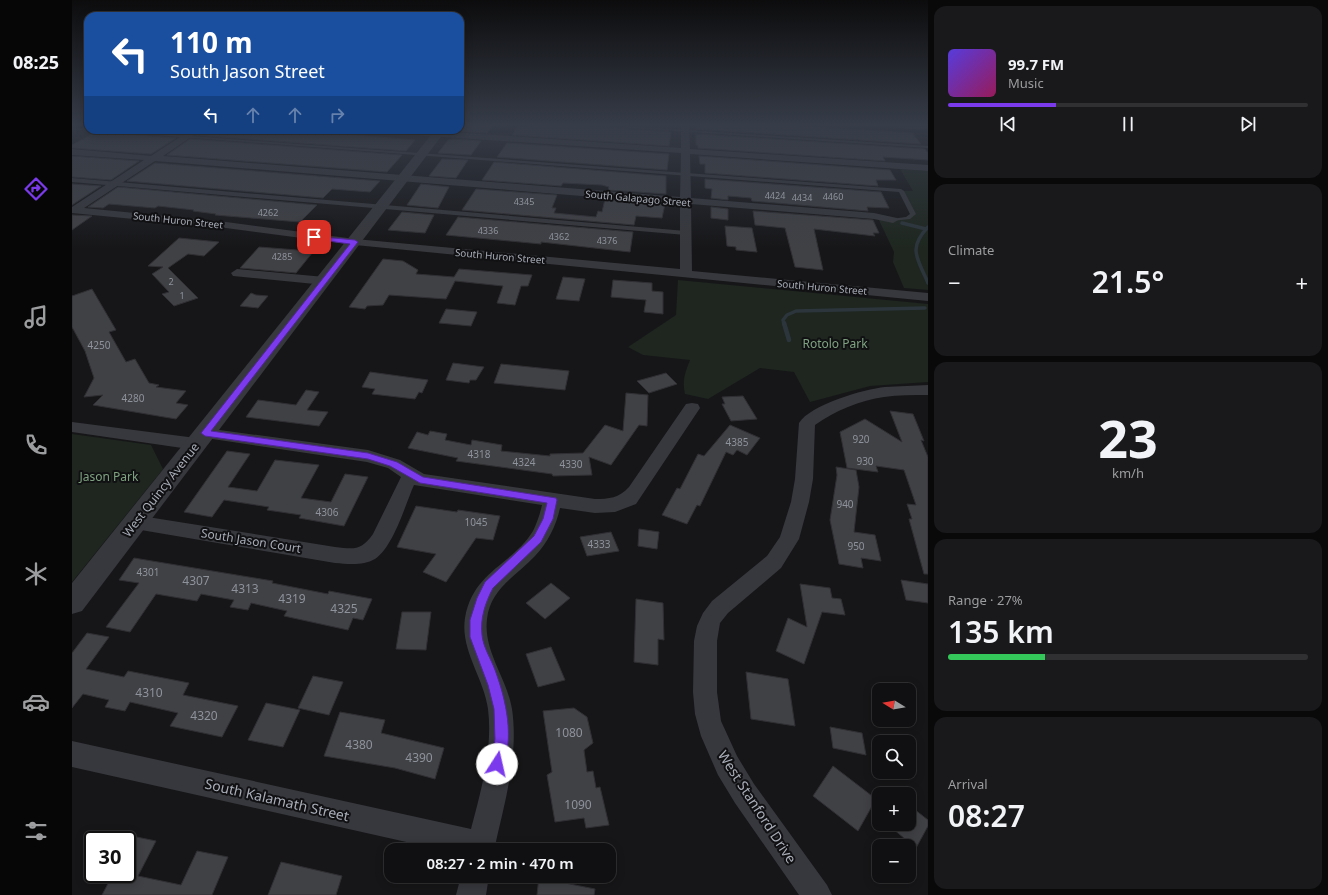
<!DOCTYPE html>
<meta charset="utf-8">
<style>
:root{--surface:#101012;--page:#19191b;--text:#f1f3f6;--muted:#9c9d9f;--line:#303032;--accent:#7c3aed}
body{margin:0;font-family:"Noto Sans",sans-serif;background:var(--page);color:var(--text);height:100vh;display:flex;flex-direction:column;font-size:15px;white-space:nowrap}
*{box-sizing:border-box;margin:0}
p{font-size:13px;color:var(--muted)}
.icon{flex:none;width:22px;height:22px;fill:none;stroke:currentColor;stroke-width:2;stroke-linecap:round;stroke-linejoin:round}
.map{position:relative;flex:1;overflow:hidden}
.side{display:flex;flex-direction:column;gap:6px;padding:6px;background:#09090a;width:400px}
.side>*{flex:none}
.guide{position:absolute;left:12px;top:12px;width:380px;height:122px;border-radius:12px;box-shadow:0 2px 10px #0003,0 0 0 1px var(--line);background:#1a4fa0;color:#fff;overflow:hidden}
.needle{width:26px;rotate:281deg}
.controls{position:absolute;left:800px;top:683px;display:grid;gap:8px}
.controls a{display:grid;place-items:center;width:44px;height:44px;border-radius:8px;background:var(--surface);box-shadow:0 2px 10px #0003,0 0 0 1px var(--line);font-size:20px}
.speed{position:absolute;left:12px;top:831px;display:flex;gap:8px;font-size:20px;font-weight:700;text-align:center}
.speed>*{display:grid;place-content:center;width:52px;height:52px;border-radius:50%;background:var(--surface);box-shadow:0 2px 10px #0003,0 0 0 1px var(--line);line-height:1}
.speed .limit{border:2px solid #111;border-radius:6px;background:#fff;color:#111}
.pin{position:absolute;display:grid;place-items:center;width:34px;height:34px;color:#fff;margin:-17px;border-radius:8px;box-shadow:0 2px 6px #0006}
.me{position:absolute;width:44px;margin:-22px;rotate:10deg;stroke-linejoin:round;filter:drop-shadow(0 0 3px #0008)}
.turn{display:flex;align-items:center;gap:14px;height:84px;padding:0 20px;font-size:18px}
.turn .icon{width:52px;height:52px;stroke-width:2.5}
.turn b{display:block;font-size:28px;line-height:34px}
.lanes{display:flex;align-items:center;height:38px;padding:0 20px;background:#0003;justify-content:center;gap:20px;direction:ltr}
.lanes .off{opacity:.35}
.big{font-size:30px;font-weight:600;line-height:1.1}
.side .widget{flex:1;display:flex;flex-direction:column;justify-content:center;gap:6px;min-width:0;padding:0 14px;border-radius:12px;background:var(--page)}
.side .dial{align-items:center;gap:0}
.dial b{font-size:52px;line-height:1}
.song{display:flex;align-items:center;gap:12px}
.cover{width:48px;height:48px;border-radius:6px;background:linear-gradient(135deg,hsl(250 70% 55%),hsl(330 70% 35%))}
.played{height:4px;border-radius:2px;background:linear-gradient(90deg,var(--accent) 30%,var(--line) 30%)}
.keys{display:flex;justify-content:space-around;direction:ltr}
.heat{display:flex;justify-content:space-between;align-items:center;font-size:22px;direction:ltr}
.charge{height:6px;border-radius:3px;background:linear-gradient(90deg,#34c759 27%,var(--line) 0)}
.trip{position:absolute;left:312px;top:843px;width:232px;height:40px;border-radius:12px;background:var(--surface);box-shadow:0 2px 10px #0003,0 0 0 1px var(--line);font-weight:600;line-height:40px;text-align:center}
main{display:flex;flex:1;min-height:0}
.dock{display:flex;flex-direction:column;width:72px;justify-content:space-around;align-items:center;background:#060607;color:var(--muted)}
.dock .icon{width:28px;height:28px}
.dock .selected{color:var(--accent)}
.dock b{font-size:18px;color:var(--text)}
.map>svg:first-child{display:block}
.green{fill:#1e261f}
.lines{fill:none;stroke-linecap:round;stroke-linejoin:round}
.stream-far1{stroke:#2c353c;stroke-width:3.5}
.stream{stroke:#2c353c;stroke-width:4.5}
.building{fill:#404145;stroke:#303034}
.service{fill:#37383d;fill-rule:evenodd}
.minor{fill:#37383d;fill-rule:evenodd}
.tertiary{fill:#37383d;fill-rule:evenodd}
.route{fill:#7c3aed;stroke:#51269a}
.labels{text-anchor:middle;stroke-width:4;stroke-linejoin:round;paint-order:stroke}
.far-number-label{font-size:9px;fill:#8e929b}
.far-street-label{font-size:10px;fill:#a8adb8;stroke:#111113}
.number-label{font-size:10px;fill:#8e929b}
.park-label{font-size:12px;fill:#7fa381;stroke:#111113}
.street-label{font-size:12px;fill:#a8adb8;stroke:#111113}
.near-number-label{font-size:12px;fill:#8e929b}
.near-street-label{font-size:14px;fill:#a8adb8;stroke:#111113}
</style>
<main>
<nav class="dock">
<b>08:25</b>
<svg class="icon selected" aria-label="directions" viewBox="0 0 24 24"><path d="M12 3l9 9-9 9-9-9zM9 14v-3h6M13 9l2 2-2 2"/></svg>
<svg class="icon" aria-label="music" viewBox="0 0 24 24"><path d="M9 18V5l10-2v13"/><circle cx="6" cy="18" r="3"/><circle cx="16" cy="16" r="3"/></svg>
<svg class="icon" aria-label="phone" viewBox="0 0 24 24"><path d="M5 4h4l2 5-3 2q2 4 5 5l2-3 5 2v4C11 20 4 13 5 4z"/></svg>
<svg class="icon" aria-label="climate" viewBox="0 0 24 24"><path d="M12 3v18M4 7l16 10M4 17L20 7"/></svg>
<svg class="icon" aria-label="car" viewBox="0 0 24 24"><path d="M5 17H2v-5l4-1 3-4h7l3 4 3 1v5h-3M9 17h6M6 11h13"/><circle cx="7" cy="17" r="2"/><circle cx="17" cy="17" r="2"/></svg>
<svg class="icon" aria-label="filters" viewBox="0 0 24 24"><path d="M4 7h16M4 17h16"/><circle cx="9" cy="7" r="2"/><circle cx="15" cy="17" r="2"/></svg>
</nav>
<div class="map">
<svg width="856" height="895" viewBox="0 0 856 895">
<rect width="100%" height="100%" fill="#161618"/>
<!-- green -->
<g class="green">
<polygon points="828,169 856,171 856,290 832,288 821,262 822,252 806,218 821,220 839,216 829,191 841,191"/>
<path d="M606,280L856,304V382L798,386L738,402L722,372L688,368L636,399L613,394C610,380 613,373 618,360L571,355L556,347L604,315Z"/>
<polygon points="0,434 79,445 91,469 0,582"/>
</g>
<g class="lines">
<!-- stream-far1 -->
<g class="stream-far1">
<polyline points="830,223 854,229"/>
<path d="M856,227C835,249 846,259 856,283"/>
<polyline points="712,324 711,320 715,315 724,311 853,308"/>
</g>
<!-- stream -->
<polyline class="stream" points="712,323 717,340"/>
</g>
<!-- building -->
<g class="building">
<polygon points="392,124 405,124 421,125 415,133 387,131"/>
<polygon points="458,124 494,124 599,132 597,146 440,135 446,126 456,127"/>
<polygon points="624,124 698,124 840,133 849,144 624,129"/>
<polygon points="58,130 116,130 110,134"/>
<polygon points="130,130 238,131 343,140 334,151 124,135"/>
<polygon points="24,132 104,138 79,154 0,148 0,145"/>
<polygon points="624,134 853,149 856,153 856,160 811,157 813,161 626,148 626,145 624,145"/>
<polygon points="118,139 330,155 315,172 95,155"/>
<polygon points="381,139 409,141 399,155 366,153 376,140"/>
<polygon points="435,143 597,154 595,170 425,157"/>
<polygon points="0,156 67,161 39,180 0,177"/>
<polygon points="627,156 818,170 824,180 804,180 806,186 633,173 633,164 628,164"/>
<polygon points="370,159 396,160 384,178 357,176"/>
<polygon points="422,162 594,176 594,194 536,190 537,187 530,185 491,183 489,186 410,180"/>
<polygon points="83,163 308,181 298,192 260,189 251,198 55,181"/>
<polygon points="633,179 809,192 817,208 795,207 796,211 680,201 679,198 656,196 656,200 639,198 640,189 633,188"/>
<polygon points="0,184 29,186 0,205"/>
<polygon points="349,184 377,187 366,208 335,205"/>
<polygon points="46,187 245,205 228,222 143,215 144,214 121,211 122,210 86,206 83,208 37,204 31,208 16,207"/>
<polygon points="404,189 485,195 480,208 484,208 482,213 524,217 526,211 530,212 533,199 593,204 590,218 564,216 562,225 390,210"/>
<polygon points="639,207 656,209 656,220 639,218"/>
<polygon points="681,211 801,220 807,233 801,233 803,236 742,229 751,270 723,267 713,228 683,225"/>
<polygon points="330,212 362,215 353,233 316,230"/>
<polygon points="0,215 20,216 0,230"/>
<polygon points="386,217 561,232 558,252 469,242 469,244 374,235"/>
<polygon points="653,226 680,228 685,252 664,250 664,247 655,246"/>
<polygon points="107,238 147,242 132,256 116,254 96,268 126,298 102,306 90,294 97,292 80,274 91,267 76,266"/>
<polygon points="187,247 225,250 241,252 224,273 168,268"/>
<polygon points="311,259 331,261 346,270 344,274 382,277 387,269 460,275 456,286 449,286 443,305 425,303 431,286 383,281 374,299 317,295 311,305 295,306 293,309 277,307"/>
<polygon points="491,277 513,279 507,301 484,299"/>
<polygon points="541,280 580,283 580,291 591,292 591,314 572,312 574,300 539,297"/>
<polygon points="20,289 44,330 37,332 54,362 63,359 77,383 87,385 84,387 114,391 104,403 116,405 104,419 21,405 31,395 12,397 22,378 13,351 0,327 0,296"/>
<polygon points="179,293 184,295 196,296 186,308 168,306"/>
<polygon points="374,309 405,312 399,326 367,323"/>
<polygon points="381,363 412,367 404,380 398,380 397,383 374,380"/>
<polygon points="429,364 497,371 493,390 422,383"/>
<polygon points="298,372 356,380 350,393 347,392 343,399 300,394 303,389 290,387"/>
<polygon points="594,373 605,384 577,393 565,381"/>
<polygon points="234,390 247,392 235,410 256,412 247,426 174,417 186,400 224,405"/>
<polygon points="554,393 576,395 575,426 567,425 539,465 517,457 520,475 481,476 480,474 384,461 386,458 336,448 345,432 356,435 358,431 375,434 373,440 399,445 400,440 430,445 429,451 478,456 478,454 511,453 533,425 551,431"/>
<polygon points="671,396 685,419 659,421 650,404 653,404 650,397"/>
<polygon points="818,411 841,414 852,441 849,440 856,457 856,574 852,574 837,519 840,519 835,504 844,505 832,470 804,466 806,472 775,468 768,432 793,419 830,442"/>
<polygon points="658,425 688,438 675,455 665,450 661,455 654,452 628,506 625,505 615,524 590,515 605,488 608,489 626,454 632,456"/>
<polygon points="155,451 178,454 156,487 185,491 203,460 247,465 229,498 259,502 273,474 296,477 272,526 227,518 229,515 195,510 197,507 152,500 140,517 112,512"/>
<polygon points="764,467 784,470 787,487 782,532 803,535 809,561 789,558 791,568 767,564 758,520 765,475"/>
<polygon points="344,506 385,512 386,510 428,516 421,540 404,538 374,582 351,572 364,554 325,547"/>
<polygon points="567,529 587,532 585,549 566,546"/>
<polygon points="539,532 547,551 515,556 508,537"/>
<polygon points="62,558 201,581 200,583 256,594 257,591 300,599 291,620 281,618 276,630 212,616 215,611 179,603 176,610 158,607 162,600 129,594 125,601 84,594 58,632 34,627 67,583 47,580"/>
<polygon points="829,580 856,584 856,603 834,600"/>
<polygon points="479,583 498,598 473,619 454,603"/>
<polygon points="728,584 758,588 760,598 769,599 773,615 750,612 732,664 704,651 716,618 735,627"/>
<polygon points="564,599 591,603 592,640 586,639 586,665 562,662"/>
<polygon points="330,612 359,612 354,650 324,649"/>
<polygon points="15,633 37,637 14,669 52,677 56,671 117,683 111,695 166,706 150,737 98,726 106,713 58,702 53,711 33,707 37,700 11,694 0,708 0,653"/>
<polygon points="479,647 493,680 466,687 454,654"/>
<polygon points="674,672 716,679 723,726 679,719"/>
<polygon points="241,676 271,682 257,715 226,708"/>
<polygon points="194,703 228,710 211,747 176,740"/>
<polygon points="502,708 515,717 521,743 512,750 515,772 521,771 524,788 528,787 537,825 514,828 512,818 483,822 475,775 480,772 471,711"/>
<polygon points="268,712 313,720 309,733 372,748 363,779 323,768 252,756"/>
<polygon points="758,727 790,733 794,755 761,748"/>
<polygon points="761,766 804,799 786,831 741,796"/>
<polygon points="837,805 856,820 856,826 844,848 815,824 837,824"/>
<polygon points="55,835 84,841 66,876 109,885 125,851 156,857 140,895 30,895 41,874 55,874"/>
<polygon points="209,862 270,876 264,895 196,895"/>
<polygon points="467,876 488,876 488,882 523,889 522,895 465,895"/>
</g>
<g class="lines">
<!-- service -->
<g class="service">
<polygon points="510,124 524,124 856,146 856,148 512,125"/>
<polygon points="0,128 16,129 16,130 38,130 829,189 832,191 844,214 838,219 819,221 819,219 834,217 838,214 827,192 18,130 0,130"/>
<polygon points="0,178 614,231 617,233 614,235 0,182"/>
</g>
<!-- minor -->
<g class="minor">
<path d="M609,124H617L618,149L856,165V171L618,154L619,198L802,213L825,218L826,220L821,223L802,219L619,204L620,271L856,293V301L283,245L154,228L0,213V207L72,160L0,155V149L79,156L119,130H129L91,156L608,197L609,153L314,133L310,130H350L609,148ZM83,161L608,204V269L283,239L154,222L12,208Z"/>
<path d="M796,124C805,123 851,121 856,127L852,130L800,126Z"/>
<polygon points="165,269 253,277 259,281 253,285 161,276 159,273"/>
<path d="M856,385V395C842,395 826,395 812,397C789,400 762,411 743,425L741,479L737,502L727,539L709,568L656,613L648,623L645,641V692L649,721L665,756L682,784L755,885L760,895H727L663,803L646,775L629,736L623,714L621,692L622,641L625,626L631,613L640,601L695,556L708,537L719,502L723,479L727,423C738,405 792,389 813,387C827,386 842,386 856,385Z"/>
<path d="M620,403L626,404L628,408L564,504L543,512L523,513L488,508C484,526 476,542 463,556C444,576 418,589 415,619C411,651 435,678 440,709C447,756 432,805 422,850H370L0,767V741L399,829C409,791 421,749 416,709C412,678 388,650 393,618C401,571 440,565 461,531C465,523 468,514 470,505L342,485C333,505 322,546 303,559C291,566 276,564 263,563L63,529L56,527L53,522L56,517L63,515L263,547C282,549 289,551 301,534L329,477L316,468L295,462L127,437L125,433L127,429L133,428L296,450L328,460L352,474L523,499C537,499 547,498 557,487L614,404Z"/>
<polygon points="0,422 124,438 130,440 132,444 130,448 124,450 0,432"/>
<polygon points="389,876 417,876 414,895 384,895"/>
</g>
<!-- tertiary -->
<polygon class="tertiary" points="363,130 374,130 10,611 0,614 0,583"/>
</g>
<!-- sky -->
<linearGradient id="sky" x2="0" y2="1"><stop stop-color="#0c0c0d"/><stop offset="0.5" stop-color="#363c48"/><stop offset="1" stop-color="#363c48" stop-opacity="0"/></linearGradient>
<rect width="856" height="249" fill="url(#sky)"/>
<!-- route -->
<path class="route" d="M240,236L283,240L286,242L139,431L296,453L325,462L351,477L484,498L485,500L481,519L469,542L421,588C413,603 408,619 410,635C411,647 419,659 423,670C434,700 443,738 430,769L425,771L421,769L419,764L423,739L422,709L416,685L398,637V620L405,598L413,582L462,536L471,519L475,503L348,483L318,466L296,459L133,436L129,433L278,244L242,239L239,237Z"/>
<g class="labels">
<!-- far-number labels -->
<g class="far-number-label">
<text x="703" y="199">4424</text>
<text x="761" y="200">4460</text>
<text x="730" y="201">4434</text>
<text x="452" y="205">4345</text>
<text x="196" y="216">4262</text>
<text x="416" y="234">4336</text>
<text x="487" y="240">4362</text>
<text x="535" y="244">4376</text>
<text x="210" y="260">4285</text>
<text x="99" y="285">2</text>
<text x="110" y="299">1</text>
</g>
<!-- far-street labels -->
<g class="far-street-label">
<text transform="translate(566 198) rotate(5)" y="4">South Galapago Street</text>
<text transform="translate(106 220) rotate(6)" y="4">South Huron Street</text>
<text transform="translate(428 256) rotate(5)" y="4">South Huron Street</text>
<text transform="translate(750 287) rotate(5)" y="4">South Huron Street</text>
</g>
<!-- number labels -->
<g class="number-label">
<text x="27" y="349">4250</text>
<text x="61" y="402">4280</text>
<text x="789" y="443">920</text>
<text x="665" y="446">4385</text>
<text x="407" y="458">4318</text>
<text x="793" y="465">930</text>
<text x="452" y="466">4324</text>
<text x="499" y="468">4330</text>
<text x="773" y="508">940</text>
<text x="255" y="516">4306</text>
<text x="404" y="526">1045</text>
<text x="527" y="548">4333</text>
<text x="784" y="550">950</text>
<text x="76" y="576">4301</text>
</g>
<!-- park labels -->
<g class="park-label">
<text x="763" y="348">Rotolo Park</text>
<text x="37" y="481">Jason Park</text>
</g>
<!-- street labels -->
<g class="street-label">
<text transform="translate(89 490) rotate(-52)" y="4">West Quincy Avenue</text>
<text transform="translate(179 541) rotate(9)" y="4">South Jason Court</text>
</g>
<!-- near-number labels -->
<g class="near-number-label">
<text x="124" y="585">4307</text>
<text x="173" y="593">4313</text>
<text x="220" y="603">4319</text>
<text x="272" y="613">4325</text>
<text x="77" y="697">4310</text>
<text x="132" y="720">4320</text>
<text x="497" y="737">1080</text>
<text x="287" y="749">4380</text>
<text x="347" y="762">4390</text>
<text x="506" y="809">1090</text>
</g>
<!-- near-street labels -->
<g class="near-street-label">
<text transform="translate(205 800) rotate(13)" y="5">South Kalamath Street</text>
<text transform="translate(685 807) rotate(57)" y="5">West Stanford Drive</text>
</g>
</g>
</svg>
<div class="controls">
<a><svg class="needle" viewBox="-14 -14 28 28"><path d="M0-13l5 13h-10z" fill="#e53935"/><path d="M0 13l5-13h-10z" fill="#9c9d9f"/></svg></a>
<a><svg class="icon" aria-label="search" viewBox="0 0 24 24"><circle cx="10" cy="10" r="6"/><path d="M15 15l6 6"/></svg></a>
<a>+</a>
<a>−</a>
</div>
<div class="speed"><div class="limit">30</div></div>
<div class="pin" style="left:242px;top:237px;background:#d93025"><svg class="icon" aria-label="arrive" viewBox="0 0 24 24"><path d="M6 21V4h12l-3 4 3 4H6"/></svg></div>
<svg class="me" style="left:425px;top:764px" viewBox="-20 -20 40 40"><circle r="19" fill="#fff"/><path d="M0-13L10 11 0 6-10 11z" fill="#7c3aed"/></svg>
<div class="trip">08:27 · 2 min · 470 m</div>
<div class="guide">
<div class="turn"><svg class="icon" aria-label="left" viewBox="0 0 24 24"><path d="M17 20v-9H6M10 6l-5 5 5 5"/></svg><div><b>110 m</b>South Jason Street</div></div>
<div class="lanes"><svg class="icon" aria-label="left" viewBox="0 0 24 24"><path d="M17 20v-9H6M10 6l-5 5 5 5"/></svg><svg class="icon off" aria-label="ahead" viewBox="0 0 24 24"><path d="M12 20V5M6 11l6-6 6 6"/></svg><svg class="icon off" aria-label="ahead" viewBox="0 0 24 24"><path d="M12 20V5M6 11l6-6 6 6"/></svg><svg class="icon off" aria-label="right" viewBox="0 0 24 24"><path d="M7 20v-9h11M14 6l5 5-5 5"/></svg></div>
</div>
</div>
<section class="side">
<div class="widget">
<div class="song"><i class="cover"></i><div><b>99.7 FM</b><p>Music</p></div></div>
<div class="played"></div>
<div class="keys"><svg class="icon" aria-label="previous" viewBox="0 0 24 24"><path d="M18 5L8 12l10 7zM5 5v14"/></svg><svg class="icon" aria-label="pause" viewBox="0 0 24 24"><path d="M8 5v14M16 5v14"/></svg><svg class="icon" aria-label="next" viewBox="0 0 24 24"><path d="M6 5l10 7-10 7zM19 5v14"/></svg></div>
</div>
<div class="widget"><p>Climate</p>
<div class="heat"><a>−</a><b class="big">21.5°</b><a>+</a></div>
</div>
<div class="widget dial"><b>23</b><p>km/h</p></div>
<div class="widget"><p>Range · 27%</p><b class="big">135 km</b><div class="charge"></div></div>
<div class="widget"><p>Arrival</p><b class="big">08:27</b></div>
</section>
</main>
